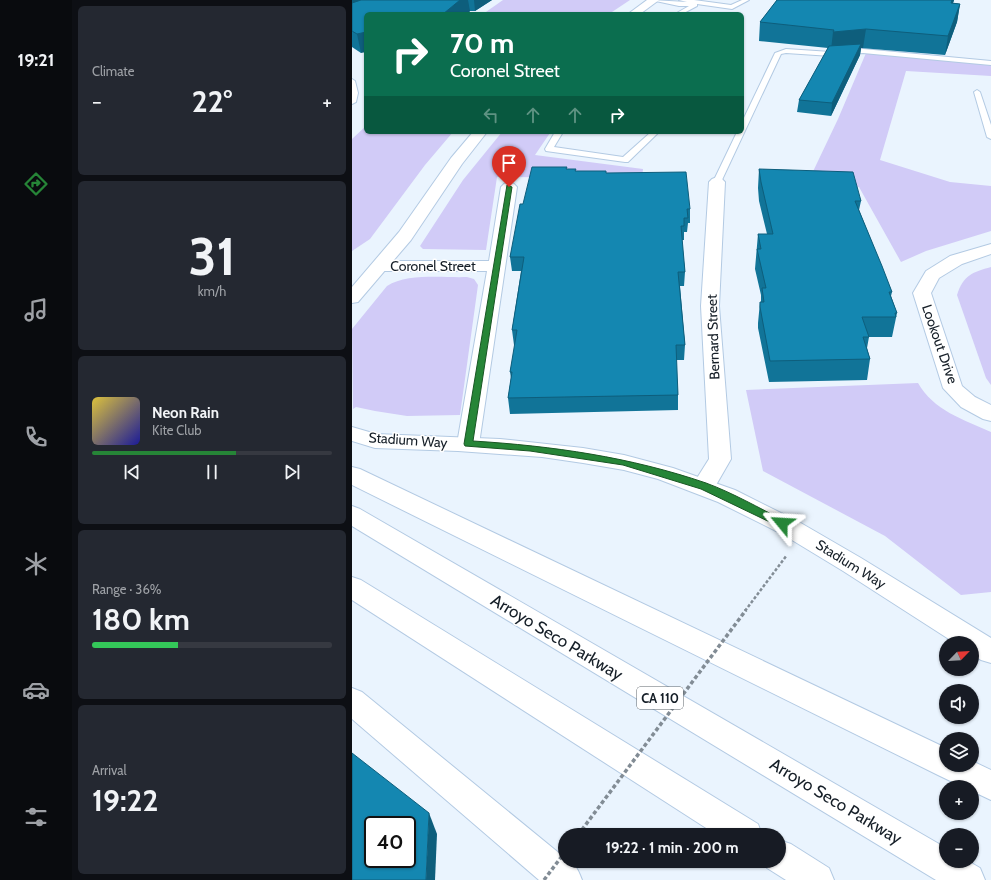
<!DOCTYPE html>
<meta charset="utf-8">
<style>
:root{--surface:#171b24;--page:#242831;--text:#f1f3f6;--muted:#9ea1a6;--line:#363941;--accent:#268537}
body{margin:0;font-family:Cabin,sans-serif;background:var(--page);color:var(--text);height:100vh;display:flex;flex-direction:column;font-size:15px;white-space:nowrap}
*{box-sizing:border-box;margin:0}
p{font-size:13px;color:var(--muted)}
.icon{flex:none;width:22px;height:22px;fill:none;stroke:currentColor;stroke-width:2;stroke-linecap:round;stroke-linejoin:round}
.map{position:relative;flex:1;overflow:hidden}
.panel{display:flex;flex-direction:column;gap:6px;padding:6px;background:#0d0f14;width:280px}
.panel>*{flex:none}
.hud{position:absolute;left:12px;top:12px;width:380px;height:122px;border-radius:6px;box-shadow:0 1px 3px #0004;background:#0b6e4f;color:#fff;overflow:hidden}
.needle{width:26px;rotate:65deg}
.buttons{position:absolute;left:587px;top:636px;display:grid;gap:8px}
.buttons a{display:grid;place-items:center;width:40px;height:40px;border-radius:50%;background:var(--surface);box-shadow:0 1px 3px #0004;font-size:20px}
.speed{position:absolute;left:12px;top:816px;display:flex;gap:8px;font-size:20px;font-weight:700;text-align:center}
.speed>*{display:grid;place-content:center;width:52px;height:52px;border-radius:50%;background:var(--surface);box-shadow:0 1px 3px #0004;line-height:1}
.speed .limit{border:2px solid #111;border-radius:6px;background:#fff;color:#111}
.pin{position:absolute;display:grid;place-items:center;width:34px;height:34px;color:#fff;margin:-41px -17px;border-radius:50% 50% 50% 0;rotate:-45deg;box-shadow:0 0 4px #0007}
.pin .icon{rotate:45deg}
.me{position:absolute;width:44px;margin:-22px;rotate:297deg;stroke-linejoin:round;filter:drop-shadow(0 0 3px #0008)}
.turn{display:flex;align-items:center;gap:14px;height:84px;padding:0 20px;font-size:18px}
.turn .icon{width:52px;height:52px;stroke-width:2.5}
.turn b{display:block;font-size:28px;line-height:34px}
.lanes{display:flex;align-items:center;height:38px;padding:0 20px;background:#0003;justify-content:center;gap:20px;direction:ltr}
.lanes .off{opacity:.35}
.big{font-size:30px;font-weight:700;line-height:1.1}
.panel .card{flex:1;display:flex;flex-direction:column;justify-content:center;gap:6px;min-width:0;padding:0 14px;border-radius:6px;background:var(--page)}
.panel .dial{align-items:center;gap:0}
.dial b{font-size:52px;line-height:1}
.song{display:flex;align-items:center;gap:12px}
.cover{width:48px;height:48px;border-radius:6px;background:linear-gradient(135deg,hsl(50 70% 55%),hsl(240 70% 35%))}
.played{height:4px;border-radius:2px;background:linear-gradient(90deg,var(--accent) 60%,var(--line) 60%)}
.keys{display:flex;justify-content:space-around;direction:ltr}
.heat{display:flex;justify-content:space-between;align-items:center;font-size:22px;direction:ltr}
.charge{height:6px;border-radius:3px;background:linear-gradient(90deg,#34c759 36%,var(--line) 0)}
.trip{position:absolute;left:206px;top:828px;width:228px;height:40px;border-radius:20px;background:var(--surface);box-shadow:0 1px 3px #0004;font-weight:700;line-height:40px;text-align:center}
main{display:flex;flex:1;min-height:0}
.menu{display:flex;flex-direction:column;width:72px;justify-content:space-around;align-items:center;background:#090b0e;color:var(--muted)}
.menu .icon{width:28px;height:28px}
.menu .current{color:var(--accent)}
.menu b{font-size:18px;color:var(--text)}
.map>svg:first-child{display:block}
.green{fill:#d1cbf7}
.lines{fill:none;stroke-linecap:round;stroke-linejoin:round}
.service-casing{stroke:#b3cae3;stroke-width:2}
.minor-casing{stroke:#b3cae3;stroke-width:2}
.tertiary-casing{stroke:#b3cae3;stroke-width:2}
.motorway-casing{stroke:#b3cae3;stroke-width:2}
.service{fill:#fff;fill-rule:evenodd}
.minor{fill:#fff;fill-rule:evenodd}
.tertiary{fill:#fff;fill-rule:evenodd}
.motorway{fill:#fff;fill-rule:evenodd}
.path-bridge-far1{stroke:#828c95;stroke-width:2.5;stroke-dasharray:3 2;stroke-linecap:butt}
.path-bridge{stroke:#828c95;stroke-width:3.5;stroke-dasharray:4 2.5;stroke-linecap:butt}
.wall{fill:#117498}
.shaded-wall{fill:#0e5e7c}
.building{fill:#1487b1;stroke:#0e5e7c;fill-rule:evenodd}
.route{fill:#268537;stroke:#195624}
.labels{text-anchor:middle;stroke-width:3;stroke-linejoin:round;paint-order:stroke}
.shield{fill:#fff;stroke:#5b6268;stroke-width:1}
.shield-label{font-size:13px;font-weight:bold;fill:#151e27}
.street-label{font-size:14px;fill:#151e27;stroke:#fff}
.near-street-label{font-size:17px;fill:#151e27;stroke:#fff}
</style>
<main>
<nav class="menu">
<b>19:21</b>
<svg class="icon current" aria-label="directions" viewBox="0 0 24 24"><path d="M12 3l9 9-9 9-9-9zM9 14v-3h6M13 9l2 2-2 2"/></svg>
<svg class="icon" aria-label="music" viewBox="0 0 24 24"><path d="M9 18V5l10-2v13"/><circle cx="6" cy="18" r="3"/><circle cx="16" cy="16" r="3"/></svg>
<svg class="icon" aria-label="phone" viewBox="0 0 24 24"><path d="M5 4h4l2 5-3 2q2 4 5 5l2-3 5 2v4C11 20 4 13 5 4z"/></svg>
<svg class="icon" aria-label="climate" viewBox="0 0 24 24"><path d="M12 3v18M4 7l16 10M4 17L20 7"/></svg>
<svg class="icon" aria-label="car" viewBox="0 0 24 24"><path d="M5 17H2v-5l4-1 3-4h7l3 4 3 1v5h-3M9 17h6M6 11h13"/><circle cx="7" cy="17" r="2"/><circle cx="17" cy="17" r="2"/></svg>
<svg class="icon" aria-label="filters" viewBox="0 0 24 24"><path d="M4 7h16M4 17h16"/><circle cx="9" cy="7" r="2"/><circle cx="15" cy="17" r="2"/></svg>
</nav>
<section class="panel">
<div class="card"><p>Climate</p>
<div class="heat"><a>−</a><b class="big">22°</b><a>+</a></div>
</div>
<div class="card dial"><b>31</b><p>km/h</p></div>
<div class="card">
<div class="song"><i class="cover"></i><div><b>Neon Rain</b><p>Kite Club</p></div></div>
<div class="played"></div>
<div class="keys"><svg class="icon" aria-label="previous" viewBox="0 0 24 24"><path d="M18 5L8 12l10 7zM5 5v14"/></svg><svg class="icon" aria-label="pause" viewBox="0 0 24 24"><path d="M8 5v14M16 5v14"/></svg><svg class="icon" aria-label="next" viewBox="0 0 24 24"><path d="M6 5l10 7-10 7zM19 5v14"/></svg></div>
</div>
<div class="card"><p>Range · 36%</p><b class="big">180 km</b><div class="charge"></div></div>
<div class="card"><p>Arrival</p><b class="big">19:22</b></div>
</section>
<div class="map">
<svg width="639" height="880" viewBox="0 0 639 880">
<rect width="100%" height="100%" fill="#eaf4fe"/>
<!-- green -->
<g class="green">
<polygon points="151,0 278,0 257,14 131,14"/>
<polygon points="514,53 639,65 639,76 554,71 528,160 598,182 639,186 639,231 574,251 549,262 507,187 456,182 486,119"/>
<polygon points="14,126 14,132 101,132 73,165 18,239 0,251 0,139"/>
<polygon points="150,132 198,133 183,155 291,169 290,178 145,177 134,250 71,249 68,246 111,180"/>
<path d="M639,267V385L634,378L605,295C611,275 621,272 639,267Z"/>
<path d="M115,277L122,279L126,285L108,415L55,416L23,411L4,407L1,409L0,329L35,286C55,273 92,278 115,277Z"/>
<path d="M566,383C581,410 612,420 639,432V592L609,595L533,536L411,471L394,390Z"/>
</g>
<g class="lines">
<!-- service casing -->
<g class="service-casing">
<g id="service">
<polygon points="299,0 335,2 327,0 342,0 379,5 390,0 397,0 380,9 345,4 345,6 330,14 323,14 337,6 327,6"/>
<polygon points="434,49 479,52 511,49 639,61 639,65 511,53 479,56 434,53 429,54 369,182 365,184 362,184 361,182 385,132 390,132 390,122 423,53"/>
<polygon points="0,79 3,81 6,93 4,102 0,104"/>
<polygon points="625,90 628,92 639,125 639,139 635,137 622,92"/>
<polygon points="203,132 211,132 202,147 271,157 299,132 307,132 276,162 273,162 194,151 193,149"/>
</g>
</g>
<!-- minor casing -->
<g class="minor-casing">
<g id="minor">
<polygon points="365,177 370,179 373,182 367,306 379,459 360,492 352,494 344,492 340,486 357,459 349,306 357,182 360,179"/>
<polygon points="157,182 162,184 165,187 127,444 124,449 116,451 108,449 105,444 135,271 28,271 22,270 19,266 22,262 28,261 137,261 149,187 152,184"/>
<polygon points="639,244 639,254 610,264 587,278 579,293 610,386 623,397 639,405 639,421 631,419 609,407 591,388 561,293 574,271 598,256"/>
</g>
</g>
<!-- tertiary casing -->
<g class="tertiary-casing">
<g id="tertiary">
<polygon points="295,0 307,0 288,14 276,14"/>
<polygon points="121,132 135,132 110,164 59,240 6,302 0,303 0,287 47,232 99,158"/>
<polygon points="0,427 24,434 148,439 231,448 272,455 321,468 383,490 447,522 509,558 639,638 639,663 629,660 620,654 620,643 603,643 491,571 430,534 366,502 306,479 272,470 231,463 190,457 106,451 23,448 0,441"/>
</g>
</g>
<!-- motorway casing -->
<g class="motorway-casing">
<g id="motorway">
<polygon points="0,467 8,469 594,748 594,765 620,765 620,761 639,770 639,800 620,791 620,787 611,787 586,775 0,485"/>
<polygon points="0,506 8,509 594,848 594,861 616,861 628,868 633,880 584,880 0,526"/>
<polygon points="0,577 9,580 406,824 410,835 365,835 0,600"/>
<path d="M0,688L10,692L213,858V861C223,861 227,872 230,880H187L0,719Z"/>
<polygon points="427,840 439,844 477,868 482,880 434,880 415,868 412,861 427,861"/>
</g>
</g>
<!-- service -->
<use href="#service" class="service"/>
<!-- minor -->
<use href="#minor" class="minor"/>
<!-- tertiary -->
<use href="#tertiary" class="tertiary"/>
<!-- motorway -->
<use href="#motorway" class="motorway"/>
<!-- path-bridge-far1 -->
<polyline class="path-bridge-far1" points="393,611 435,555"/>
<!-- path-bridge -->
<g class="path-bridge">
<polyline points="226,835 394,610"/>
<polyline points="192,880 213,852"/>
</g>
</g>
<!-- wall -->
<g class="wall">
<polygon points="0,0 140,0 123,11 118,11 115,14 14,14 9,53 0,47"/>
<polygon points="425,0 602,0 601,3 608,4 605,22 593,55 509,48 508,55 479,116 445,112 447,100 476,48 407,41 408,22"/>
<polygon points="215,169 224,171 254,173 338,209 338,223 336,223 335,232 332,232 332,240 330,240 333,272 332,286 328,286 333,345 332,360 324,360 326,395 326,410 158,414 156,398 159,378 158,372 163,345 162,345 160,330 169,271 160,271 158,257 171,204"/>
<polygon points="407,169 509,201 507,210 540,292 539,296 545,313 540,337 517,337 515,348 518,359 515,380 417,382 406,328 406,323 408,302 409,302 409,295 403,269 406,234 415,234 407,201 406,188"/>
</g>
<!-- shaded-wall -->
<g class="shaded-wall">
<polygon points="0,0 25,0 0,13"/>
<polygon points="108,0 116,0 118,11 115,14 91,14"/>
<polygon points="122,0 140,0 123,11"/>
<polygon points="600,0 602,0 601,3 599,3"/>
<polygon points="608,4 605,22 593,55 596,36"/>
<polygon points="514,29 511,48 509,48 508,55 479,116 480,103 479,50 481,32"/>
<polygon points="14,32 14,52 9,53 5,34"/>
<polygon points="77,813 85,834 83,880 74,880"/>
</g>
<!-- building -->
<g class="building">
<polygon points="9,0 108,0 91,14 14,14 14,32 5,34 0,31 0,3"/>
<polygon points="425,0 600,0 599,3 608,4 596,36 514,29 481,32 482,30 408,22"/>
<polygon points="509,44 480,103 447,100 477,46"/>
<polygon points="180,167 215,167 214,169 224,169 223,171 254,171 254,173 334,172 338,209 335,209 336,218 332,218 332,226 329,226 333,272 326,272 333,345 324,345 326,395 156,398 160,372 158,372 165,330 160,330 172,257 158,257 168,204 171,204"/>
<polygon points="407,169 501,172 509,201 503,201 530,266 540,292 537,292 545,313 543,313 544,317 510,317 517,337 511,337 518,359 418,361 408,307 408,302 412,302 410,288 414,288 405,249 409,249 406,234 421,234 409,182"/>
<path d="M0,753L77,813L74,880H0ZM21,825H55V859H21Z"/>
</g>
<!-- route -->
<path class="route" d="M155,185L160,187L121,441C201,446 278,457 354,483C381,493 407,508 433,521L435,523L433,526H426L349,489L271,465L178,451L113,446L112,444Z"/>
<g class="labels">
<!-- shield labels -->
<rect class="shield" x="285" y="687" width="46" height="22" rx="3"/>
<g class="shield-label">
<text x="308" y="703">CA 110</text>
</g>
<!-- street labels -->
<g class="street-label">
<text x="81" y="271">Coronel Street</text>
<text transform="translate(361 337) rotate(-92)" y="5">Bernard Street</text>
<text transform="translate(588 344) rotate(71)" y="5">Lookout Drive</text>
<text transform="translate(56 440) rotate(4)" y="5">Stadium Way</text>
<text transform="translate(499 564) rotate(32)" y="5">Stadium Way</text>
</g>
<!-- near-street labels -->
<g class="near-street-label">
<text transform="translate(205 637) rotate(31)" y="6">Arroyo Seco Parkway</text>
<text transform="translate(484 801) rotate(31)" y="6">Arroyo Seco Parkway</text>
</g>
</g>
</svg>
<div class="buttons">
<a><svg class="needle" viewBox="-14 -14 28 28"><path d="M0-13l5 13h-10z" fill="#e53935"/><path d="M0 13l5-13h-10z" fill="#9ea1a6"/></svg></a>
<a><svg class="icon" aria-label="sound" viewBox="0 0 24 24"><path d="M4 9h4l5-4v14l-5-4H4zM17 9q2 3 0 6"/></svg></a>
<a><svg class="icon" aria-label="layers" viewBox="0 0 24 24"><path d="M12 4l9 5-9 5-9-5zM3 14l9 5 9-5"/></svg></a>
<a>+</a>
<a>−</a>
</div>
<div class="speed"><div class="limit">40</div></div>
<div class="pin" style="left:157px;top:187px;background:#d93025"><svg class="icon" aria-label="arrive" viewBox="0 0 24 24"><path d="M6 21V4h12l-3 4 3 4H6"/></svg></div>
<svg class="me" style="left:430px;top:523px" viewBox="-20 -20 40 40"><path d="M0-17L14 15 0 8-14 15z" fill="#268537" stroke="#fff" stroke-width="4"/></svg>
<div class="trip">19:22 · 1 min · 200 m</div>
<div class="hud">
<div class="turn"><svg class="icon" aria-label="right" viewBox="0 0 24 24"><path d="M7 20v-9h11M14 6l5 5-5 5"/></svg><div><b>70 m</b>Coronel Street</div></div>
<div class="lanes"><svg class="icon off" aria-label="left" viewBox="0 0 24 24"><path d="M17 20v-9H6M10 6l-5 5 5 5"/></svg><svg class="icon off" aria-label="ahead" viewBox="0 0 24 24"><path d="M12 20V5M6 11l6-6 6 6"/></svg><svg class="icon off" aria-label="ahead" viewBox="0 0 24 24"><path d="M12 20V5M6 11l6-6 6 6"/></svg><svg class="icon" aria-label="right" viewBox="0 0 24 24"><path d="M7 20v-9h11M14 6l5 5-5 5"/></svg></div>
</div>
</div>
</main>
